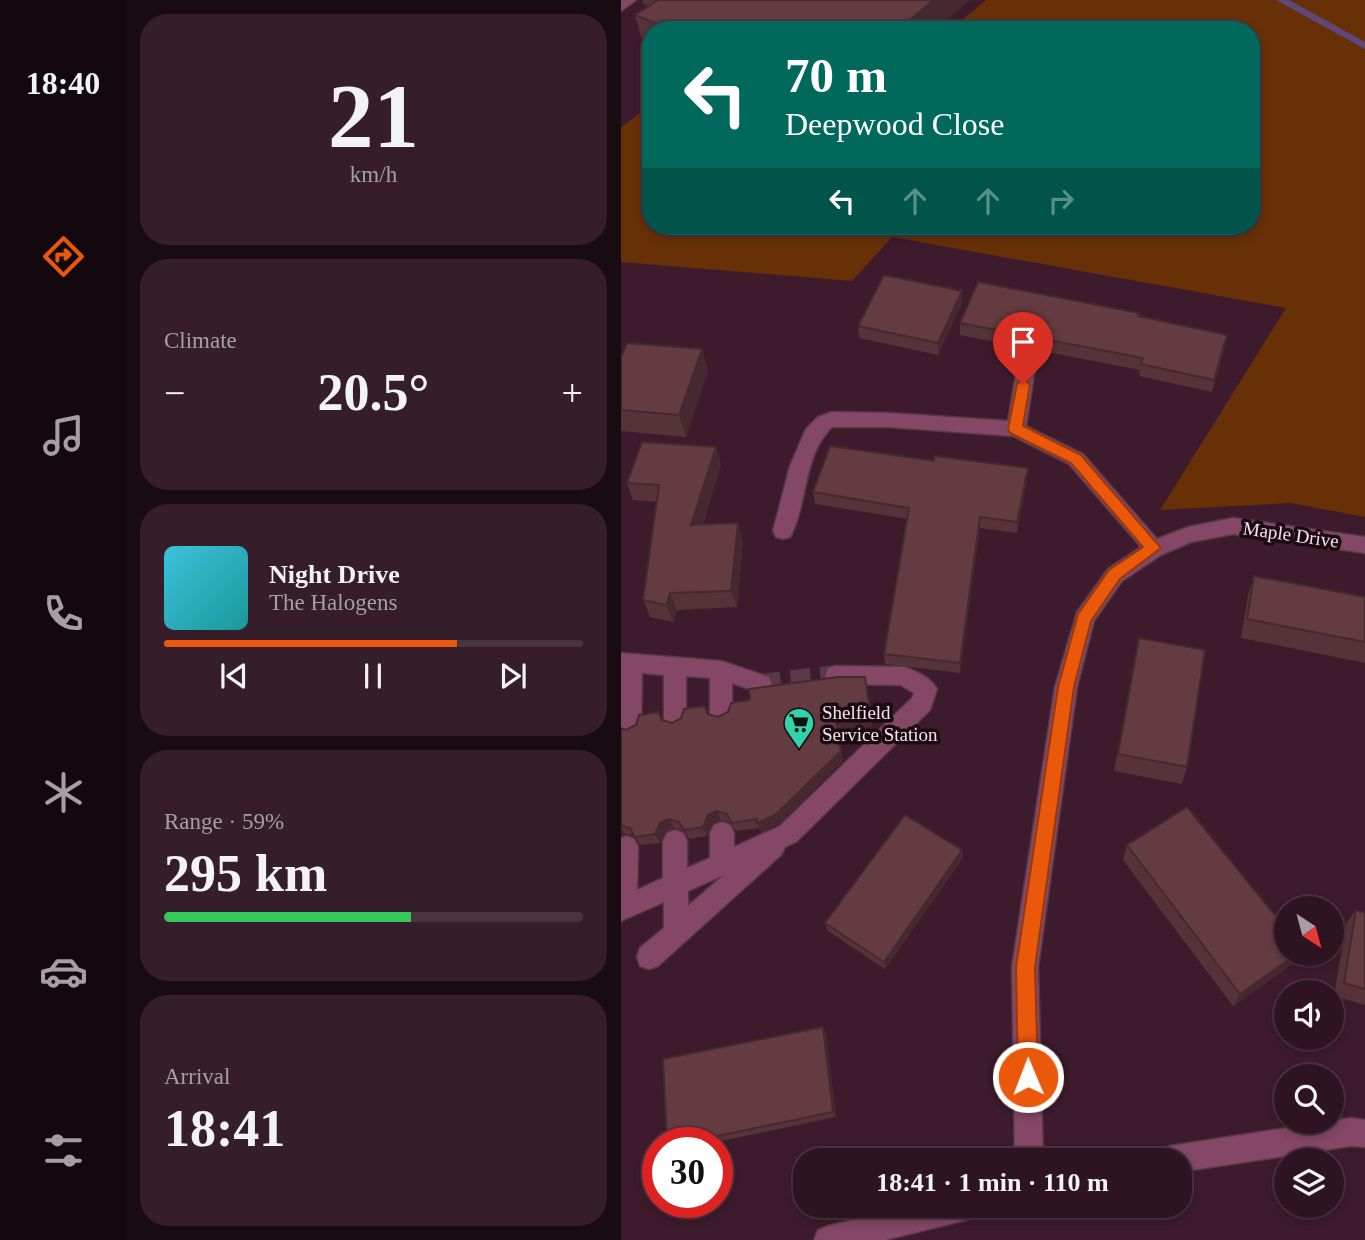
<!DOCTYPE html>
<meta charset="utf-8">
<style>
:root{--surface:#2e1421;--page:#361d2a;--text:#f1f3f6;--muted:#a79ea5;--line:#49333f;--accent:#ea580c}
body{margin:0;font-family:"Times New Roman",serif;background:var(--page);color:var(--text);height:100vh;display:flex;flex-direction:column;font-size:26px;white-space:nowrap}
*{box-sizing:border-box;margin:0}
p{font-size:23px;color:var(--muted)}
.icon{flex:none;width:38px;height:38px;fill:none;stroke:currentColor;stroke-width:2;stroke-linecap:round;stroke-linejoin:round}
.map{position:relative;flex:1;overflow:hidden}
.sheet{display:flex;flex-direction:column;gap:14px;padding:14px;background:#190b12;width:495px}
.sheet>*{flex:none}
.top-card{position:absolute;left:21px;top:21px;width:618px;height:214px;border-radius:28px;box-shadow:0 4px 10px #0003,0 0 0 2px var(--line);background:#00695c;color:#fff;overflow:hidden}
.needle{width:46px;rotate:144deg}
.tools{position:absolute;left:653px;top:896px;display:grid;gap:14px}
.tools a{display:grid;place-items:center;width:70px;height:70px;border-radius:50%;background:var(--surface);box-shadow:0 4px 10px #0003,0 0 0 2px var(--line);font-size:35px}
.speed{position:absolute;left:21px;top:1127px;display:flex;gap:14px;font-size:35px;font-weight:700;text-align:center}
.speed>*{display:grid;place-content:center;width:91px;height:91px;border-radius:50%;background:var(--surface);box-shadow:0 4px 10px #0003,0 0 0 2px var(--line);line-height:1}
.speed .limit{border:10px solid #d22;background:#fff;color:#111}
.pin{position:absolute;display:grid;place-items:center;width:60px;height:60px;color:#fff;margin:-72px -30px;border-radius:50% 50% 50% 0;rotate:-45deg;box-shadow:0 0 7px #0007}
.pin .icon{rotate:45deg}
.me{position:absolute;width:77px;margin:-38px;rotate:359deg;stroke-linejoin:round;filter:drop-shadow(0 0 5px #0008)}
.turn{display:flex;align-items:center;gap:24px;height:147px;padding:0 28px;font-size:32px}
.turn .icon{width:91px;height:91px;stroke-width:2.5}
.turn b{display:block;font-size:49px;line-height:60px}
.lanes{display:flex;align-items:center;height:66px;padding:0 28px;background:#0003;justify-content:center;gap:35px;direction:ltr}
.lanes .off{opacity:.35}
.big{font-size:52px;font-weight:700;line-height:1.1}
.sheet .card{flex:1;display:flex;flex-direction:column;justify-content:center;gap:10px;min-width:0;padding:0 24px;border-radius:28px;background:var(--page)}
.sheet .dial{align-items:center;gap:0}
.dial b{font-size:91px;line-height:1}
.song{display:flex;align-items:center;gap:21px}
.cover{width:84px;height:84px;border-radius:10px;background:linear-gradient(135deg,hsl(190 70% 55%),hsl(180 70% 35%))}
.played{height:7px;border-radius:4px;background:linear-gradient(90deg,var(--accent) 70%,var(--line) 70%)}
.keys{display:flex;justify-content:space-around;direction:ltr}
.heat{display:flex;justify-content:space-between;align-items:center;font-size:38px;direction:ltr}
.charge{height:10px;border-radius:5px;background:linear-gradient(90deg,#34c759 59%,var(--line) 0)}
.trip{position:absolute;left:172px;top:1148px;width:399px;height:70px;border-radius:28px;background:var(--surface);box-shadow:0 4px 10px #0003,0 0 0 2px var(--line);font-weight:700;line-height:70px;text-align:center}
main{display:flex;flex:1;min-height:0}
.dock{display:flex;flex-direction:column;width:126px;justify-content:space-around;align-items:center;background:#12080d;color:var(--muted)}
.dock .icon{width:49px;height:49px}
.dock .current{color:var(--accent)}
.dock b{font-size:32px;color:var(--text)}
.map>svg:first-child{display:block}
.green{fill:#673007}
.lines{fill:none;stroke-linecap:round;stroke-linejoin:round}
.stream{fill:#5f4779;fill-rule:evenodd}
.minor-tunnel{stroke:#593949;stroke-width:20;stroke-dasharray:20 10;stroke-linecap:butt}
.minor-casing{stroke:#573747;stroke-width:3}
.minor{fill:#844765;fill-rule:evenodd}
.wall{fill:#563338}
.shaded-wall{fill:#46292e}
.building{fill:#643b41;stroke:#46292e;stroke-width:2}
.route{fill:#ea580c;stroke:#983908;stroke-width:2}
.labels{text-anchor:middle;stroke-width:7;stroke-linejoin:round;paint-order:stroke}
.street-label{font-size:19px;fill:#fae2ec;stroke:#1a0b13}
.poi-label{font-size:19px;fill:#fae2ec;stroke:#1a0b13;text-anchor:start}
</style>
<main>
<nav class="dock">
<b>18:40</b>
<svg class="icon current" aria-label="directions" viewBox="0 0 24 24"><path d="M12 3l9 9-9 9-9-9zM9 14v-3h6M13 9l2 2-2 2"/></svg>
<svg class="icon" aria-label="music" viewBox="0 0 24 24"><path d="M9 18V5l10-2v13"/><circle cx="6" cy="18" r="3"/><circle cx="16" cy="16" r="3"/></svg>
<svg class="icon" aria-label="phone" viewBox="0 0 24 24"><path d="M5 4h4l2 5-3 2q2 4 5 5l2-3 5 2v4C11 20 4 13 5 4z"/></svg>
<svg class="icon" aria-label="climate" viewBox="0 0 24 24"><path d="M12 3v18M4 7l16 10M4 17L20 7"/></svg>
<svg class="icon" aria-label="car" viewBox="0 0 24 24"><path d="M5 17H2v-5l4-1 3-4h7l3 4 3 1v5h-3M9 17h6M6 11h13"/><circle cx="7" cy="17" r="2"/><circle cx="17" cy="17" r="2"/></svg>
<svg class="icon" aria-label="filters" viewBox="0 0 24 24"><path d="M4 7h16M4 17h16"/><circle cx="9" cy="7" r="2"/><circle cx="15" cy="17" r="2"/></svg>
</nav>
<section class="sheet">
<div class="card dial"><b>21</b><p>km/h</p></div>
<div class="card"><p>Climate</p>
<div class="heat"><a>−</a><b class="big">20.5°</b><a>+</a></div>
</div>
<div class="card">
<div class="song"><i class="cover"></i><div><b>Night Drive</b><p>The Halogens</p></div></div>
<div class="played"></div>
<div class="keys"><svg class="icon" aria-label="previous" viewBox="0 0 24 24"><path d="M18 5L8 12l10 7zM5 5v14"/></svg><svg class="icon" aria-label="pause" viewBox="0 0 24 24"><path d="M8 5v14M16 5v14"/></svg><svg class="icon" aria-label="next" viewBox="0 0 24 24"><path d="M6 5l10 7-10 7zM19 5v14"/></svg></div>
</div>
<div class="card"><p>Range · 59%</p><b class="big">295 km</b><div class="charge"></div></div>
<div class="card"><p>Arrival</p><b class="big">18:41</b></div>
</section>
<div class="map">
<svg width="744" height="1240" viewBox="0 0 744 1240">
<rect width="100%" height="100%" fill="#3d1b2c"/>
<!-- green -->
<polygon class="green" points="365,0 744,0 744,517 669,503 539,510 665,308 271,237 231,281 0,262 0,128 30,104 30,226 630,226 630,30 329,30"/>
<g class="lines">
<!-- stream -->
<polygon class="stream" points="655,0 668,0 744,42 744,49"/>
<!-- minor-tunnel -->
<polyline class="minor-tunnel" points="140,684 215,675"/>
<!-- minor casing -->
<g class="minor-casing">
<g id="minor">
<polygon points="0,0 15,0 0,11"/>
<path d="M406,356L412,357L415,362L405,426L462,454L536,539L567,527L612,518L744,537V553L612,534L570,542L540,555L501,581L473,621L456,687L417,967L422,1160H394L391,967L434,687L456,612L487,569L520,547L448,464L392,436L268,427H211C181,457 188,501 169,537L162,539L155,537L152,531L169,466L185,429L197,417L211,412L268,413L387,421L397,362L400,357Z"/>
<polygon points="0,653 100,661 148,677 151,684 148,691 140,693 111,683 111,714 108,721 100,724 92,721 89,714 89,678 65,676 65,720 62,727 54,730 46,727 43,720 43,675 21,673 20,727 17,734 9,737 0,732"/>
<path d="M215,666L283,667C295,671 310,678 316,689L309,710L175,842L164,847L160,855L37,966L28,969L19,966L16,957L19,948L43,928V902L0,921V838L5,836L13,839L17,847L16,890L42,878V841L46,833L54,830L62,833L66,841V868L89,858V833L93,825L101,822L109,825L113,833V847L159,826L291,698L293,693L280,685L215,684L207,682L204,675L207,668ZM103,875L67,906V891Z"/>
<polygon points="730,1118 744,1120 744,1147 730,1146 558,1172 558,1160 535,1160 539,1150 549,1146"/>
<polygon points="289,1206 359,1206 355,1216 345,1220 264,1240 193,1240 197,1230 207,1226"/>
</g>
</g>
<!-- minor -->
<use href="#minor" class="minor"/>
</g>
<!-- wall -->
<g class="wall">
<polygon points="22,0 349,0 313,30 30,30 30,47 22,44 14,15 28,6 22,4"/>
<polygon points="341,303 317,355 238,338 237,326"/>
<polygon points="518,316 604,347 591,392 518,376 519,370 339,335 339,323"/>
<polygon points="0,358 87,371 65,437 0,431"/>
<polygon points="95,447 100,465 82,524 122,541 116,607 56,610 52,622 29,617 22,600 36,502 12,500 6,483"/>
<polygon points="407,468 406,480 396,533 359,528 339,673 264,664 263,654 287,519 194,504 192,492"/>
<polygon points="633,576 744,597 744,663 620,638 627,595"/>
<polygon points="518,638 566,767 561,784 493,771"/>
<polygon points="87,714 97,717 251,726 217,733 222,761 158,824 140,832 138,828 115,831 110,823 100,820 91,824 86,836 68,839 63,831 53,828 44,832 39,843 19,845 14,836 4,834 0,835 0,728 5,730 41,720 51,723"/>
<polygon points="506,845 673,963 612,1006 502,860"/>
<polygon points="341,850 342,858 264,969 207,931 204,923"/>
<polygon points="735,910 744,913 744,1005 713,996 725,924"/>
<polygon points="205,1034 215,1117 91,1143 46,1143"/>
</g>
<!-- shaded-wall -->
<g class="shaded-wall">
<polygon points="313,0 349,0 313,30 276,30"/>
<polygon points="341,291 341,303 317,355 317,343"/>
<polygon points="606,335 604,347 591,392 593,380"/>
<polygon points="81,349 87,371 65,437 58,415"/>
<polygon points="95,447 100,465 76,542 70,525"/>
<polygon points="407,468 406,480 396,533 396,522"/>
<polygon points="359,517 359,528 339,673 339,663"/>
<polygon points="117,523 122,541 116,607 110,591"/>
<polygon points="49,593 56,610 52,622 45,605"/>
<polygon points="244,677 251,726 217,733 222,761 158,824 140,832 136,823 215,723"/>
<polygon points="96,811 100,820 91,824 86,836 82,827 87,815"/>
<polygon points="48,819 53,828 44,832 39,843 34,834 39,823"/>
<polygon points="0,827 4,834 0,835"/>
<polygon points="341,850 342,858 264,969 263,962"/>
<polygon points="676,954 679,954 673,963 612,1006 619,994"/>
<polygon points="202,1027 205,1034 215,1117 212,1112"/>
</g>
<!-- building -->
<g class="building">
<polygon points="37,0 313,0 276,30 52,30 14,15"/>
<polygon points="263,275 341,291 317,343 237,326"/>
<polygon points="357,282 518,313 517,316 606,335 593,380 520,364 522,358 339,323"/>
<polygon points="6,343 81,349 58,415 0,410 0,358"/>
<polygon points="21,442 95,447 70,525 117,523 110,591 49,593 45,605 22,600 38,485 6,483"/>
<polygon points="209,446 313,461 314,456 407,468 396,522 359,517 339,663 263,654 288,508 192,492"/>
<polygon points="633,576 744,597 744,642 626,619"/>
<polygon points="518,638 584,650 566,767 497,754"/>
<polygon points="217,677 244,677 250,716 215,723 220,751 154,815 136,823 136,819 111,823 106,814 96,811 87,815 82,827 63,830 58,822 48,819 39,823 34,834 14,837 9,828 0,825 0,728 5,730 15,725 18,715 37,712 41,720 51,723 60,718 63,709 83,706 87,714 97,717 107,712 110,703 129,700 128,689"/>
<polygon points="566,807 665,929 665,954 676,954 619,994 506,845"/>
<polygon points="284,815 341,850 263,962 204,923"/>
<polygon points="735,910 744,913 744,989 723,983"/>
<polygon points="202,1027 212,1112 62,1143 46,1143 42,1059"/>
</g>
<!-- route -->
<polygon class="route" points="402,379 409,384 402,426 460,455 540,548 499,579 470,621 453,687 414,967 417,1077 414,1085 407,1087 399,1085 397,1077 395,967 437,687 457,614 488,570 522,547 450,463 389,433 387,429 396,384"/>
<!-- icons -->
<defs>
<g id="supermarket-pin" transform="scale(1.575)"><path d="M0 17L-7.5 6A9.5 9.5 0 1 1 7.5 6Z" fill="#2fd4aa" stroke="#1a0b13"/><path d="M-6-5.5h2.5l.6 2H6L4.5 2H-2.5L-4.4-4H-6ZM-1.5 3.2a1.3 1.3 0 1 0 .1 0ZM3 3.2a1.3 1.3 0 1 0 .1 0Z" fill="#111"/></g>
</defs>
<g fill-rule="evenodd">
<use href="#supermarket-pin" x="178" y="723"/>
</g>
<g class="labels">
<!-- street labels -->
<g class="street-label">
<text transform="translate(670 534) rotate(8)" y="7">Maple Drive</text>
</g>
<!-- poi labels -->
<g class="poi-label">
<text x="201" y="719">Shelfield<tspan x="201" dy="22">Service Station</tspan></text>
</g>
</g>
</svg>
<div class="tools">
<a><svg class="needle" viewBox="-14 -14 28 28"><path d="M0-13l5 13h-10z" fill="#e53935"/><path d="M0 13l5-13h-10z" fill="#a79ea5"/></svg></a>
<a><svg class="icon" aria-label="sound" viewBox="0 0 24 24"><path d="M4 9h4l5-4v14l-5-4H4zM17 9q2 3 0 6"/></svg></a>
<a><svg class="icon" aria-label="search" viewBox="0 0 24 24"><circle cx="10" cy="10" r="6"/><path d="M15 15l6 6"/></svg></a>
<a><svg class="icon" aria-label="layers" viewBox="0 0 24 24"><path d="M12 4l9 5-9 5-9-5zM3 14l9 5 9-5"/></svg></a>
</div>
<div class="speed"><div class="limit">30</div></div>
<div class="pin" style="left:402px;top:384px;background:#d93025"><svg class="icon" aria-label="arrive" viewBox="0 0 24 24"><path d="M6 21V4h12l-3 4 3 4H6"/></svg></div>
<svg class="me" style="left:407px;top:1077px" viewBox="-20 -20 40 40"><circle r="17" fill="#ea580c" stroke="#fff" stroke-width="3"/><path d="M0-11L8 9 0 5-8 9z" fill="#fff"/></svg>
<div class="trip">18:41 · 1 min · 110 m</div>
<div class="top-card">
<div class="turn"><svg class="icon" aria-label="left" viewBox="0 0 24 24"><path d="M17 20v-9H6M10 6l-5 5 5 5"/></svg><div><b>70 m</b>Deepwood Close</div></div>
<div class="lanes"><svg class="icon" aria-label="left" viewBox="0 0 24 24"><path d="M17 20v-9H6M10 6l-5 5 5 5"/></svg><svg class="icon off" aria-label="ahead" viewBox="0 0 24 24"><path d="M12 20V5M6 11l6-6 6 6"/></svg><svg class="icon off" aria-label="ahead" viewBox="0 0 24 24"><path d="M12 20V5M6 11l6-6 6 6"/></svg><svg class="icon off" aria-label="right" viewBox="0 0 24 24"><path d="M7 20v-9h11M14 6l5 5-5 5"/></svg></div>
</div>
</div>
</main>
